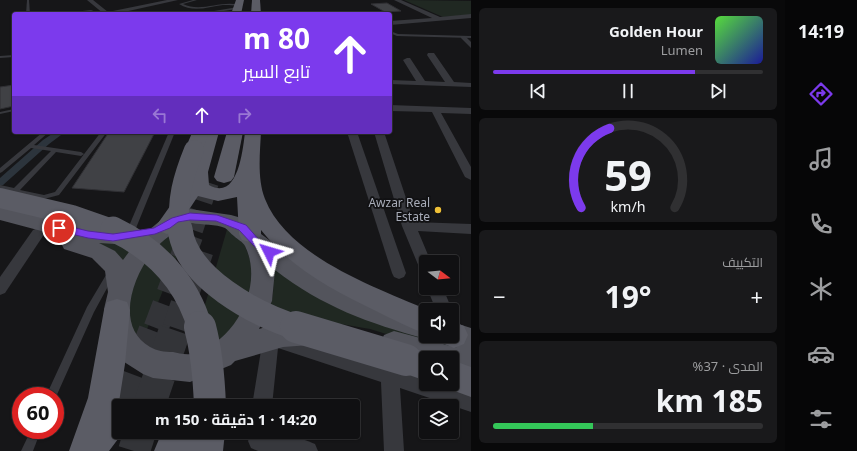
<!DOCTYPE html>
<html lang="ar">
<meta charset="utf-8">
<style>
:root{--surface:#101012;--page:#19191b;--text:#f1f3f6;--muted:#9c9d9f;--line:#303032;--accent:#7c3aed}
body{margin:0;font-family:"Noto Sans",Cairo,sans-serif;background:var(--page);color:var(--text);direction:rtl;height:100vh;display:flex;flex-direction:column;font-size:15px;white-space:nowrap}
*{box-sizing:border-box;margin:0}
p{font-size:13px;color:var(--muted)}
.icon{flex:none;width:22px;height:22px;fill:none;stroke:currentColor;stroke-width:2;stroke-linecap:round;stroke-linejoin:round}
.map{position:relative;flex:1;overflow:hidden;direction:ltr}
.drawer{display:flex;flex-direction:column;gap:8px;padding:8px;background:#09090a;width:314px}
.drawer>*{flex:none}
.guide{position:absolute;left:12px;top:12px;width:380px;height:122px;border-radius:4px;box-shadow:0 1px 3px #0004,0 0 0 1px var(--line);direction:rtl;background:#7c3aed;color:#fff;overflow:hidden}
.needle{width:26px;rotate:106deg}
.fabs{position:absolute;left:419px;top:255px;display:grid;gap:8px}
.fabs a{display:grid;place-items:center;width:40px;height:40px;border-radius:4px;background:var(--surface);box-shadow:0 1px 3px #0004,0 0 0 1px var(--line);font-size:20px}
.speed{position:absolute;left:12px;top:387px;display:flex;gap:8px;font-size:20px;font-weight:700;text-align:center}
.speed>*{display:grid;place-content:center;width:52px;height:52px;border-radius:50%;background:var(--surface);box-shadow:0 1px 3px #0004,0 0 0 1px var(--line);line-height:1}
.speed .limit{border:6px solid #d22;background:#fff;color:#111}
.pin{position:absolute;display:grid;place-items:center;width:34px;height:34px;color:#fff;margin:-17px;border:2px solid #fff;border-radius:50%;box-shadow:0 1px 4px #0007}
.me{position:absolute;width:44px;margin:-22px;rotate:310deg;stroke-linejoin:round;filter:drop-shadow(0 0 3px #0008)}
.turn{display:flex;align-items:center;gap:14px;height:84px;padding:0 16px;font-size:18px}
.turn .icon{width:52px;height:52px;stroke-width:2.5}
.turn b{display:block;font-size:28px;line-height:34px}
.lanes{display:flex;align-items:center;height:38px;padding:0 16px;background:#0003;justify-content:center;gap:20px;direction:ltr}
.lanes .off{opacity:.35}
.big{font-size:30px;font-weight:700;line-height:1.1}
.drawer .widget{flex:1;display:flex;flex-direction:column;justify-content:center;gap:6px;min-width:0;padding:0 14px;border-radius:6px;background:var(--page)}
.drawer .dial{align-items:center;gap:0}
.dial svg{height:104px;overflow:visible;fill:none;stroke:var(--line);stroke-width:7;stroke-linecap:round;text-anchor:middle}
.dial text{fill:var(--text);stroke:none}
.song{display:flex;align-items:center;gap:12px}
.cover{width:48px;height:48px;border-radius:6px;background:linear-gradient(135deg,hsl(110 70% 55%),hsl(240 70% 35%))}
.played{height:4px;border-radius:2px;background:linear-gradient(90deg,var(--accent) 75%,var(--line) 75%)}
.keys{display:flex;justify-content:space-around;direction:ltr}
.heat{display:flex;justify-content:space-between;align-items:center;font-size:22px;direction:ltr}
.charge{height:6px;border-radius:3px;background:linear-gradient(90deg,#34c759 37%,var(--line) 0)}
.trip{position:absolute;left:112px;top:399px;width:248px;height:40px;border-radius:4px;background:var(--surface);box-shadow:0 1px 3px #0004,0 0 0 1px var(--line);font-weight:700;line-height:40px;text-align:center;direction:rtl}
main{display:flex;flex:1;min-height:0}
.tabs{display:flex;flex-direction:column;width:72px;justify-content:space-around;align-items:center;background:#060607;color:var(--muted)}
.tabs .icon{width:28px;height:28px}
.tabs .active{color:var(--accent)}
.tabs b{font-size:18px;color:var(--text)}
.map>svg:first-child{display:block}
.green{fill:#202822}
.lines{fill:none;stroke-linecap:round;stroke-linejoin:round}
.canal{fill:#2c343c;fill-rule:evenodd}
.building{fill:#404145;stroke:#303034}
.trunk-tunnel-far2{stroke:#333438;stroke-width:20;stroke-dasharray:20 10;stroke-linecap:butt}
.trunk-tunnel-far1{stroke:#333438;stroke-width:25;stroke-dasharray:25 12;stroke-linecap:butt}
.trunk-tunnel{stroke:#333438;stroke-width:32;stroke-dasharray:32 16;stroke-linecap:butt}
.service{fill:#37383d;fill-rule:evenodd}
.minor{fill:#37383d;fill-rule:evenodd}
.primary{fill:#53545c;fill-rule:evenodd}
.trunk{fill:#5b5c65;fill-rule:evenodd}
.trunk-bridge-far3{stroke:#5b5c65;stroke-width:16}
.trunk-bridge-far2{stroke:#5b5c65;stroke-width:20}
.trunk-bridge-far1{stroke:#5b5c65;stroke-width:25}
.trunk-bridge{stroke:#5b5c65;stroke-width:32}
.route{fill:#7c3aed;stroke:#51269a}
.poi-dot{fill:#efc037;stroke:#111113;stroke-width:1.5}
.labels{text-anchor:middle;stroke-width:3.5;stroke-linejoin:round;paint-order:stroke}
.poi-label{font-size:12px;fill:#a8acb8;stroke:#111113;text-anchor:end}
</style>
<main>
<nav class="tabs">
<b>14:19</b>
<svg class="icon active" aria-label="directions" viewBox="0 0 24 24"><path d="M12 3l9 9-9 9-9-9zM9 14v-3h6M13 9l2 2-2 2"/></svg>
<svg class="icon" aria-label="music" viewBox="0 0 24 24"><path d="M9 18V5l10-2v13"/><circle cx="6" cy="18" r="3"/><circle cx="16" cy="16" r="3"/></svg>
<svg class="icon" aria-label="phone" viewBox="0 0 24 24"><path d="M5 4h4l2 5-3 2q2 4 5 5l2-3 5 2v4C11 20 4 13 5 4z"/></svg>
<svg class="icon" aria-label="climate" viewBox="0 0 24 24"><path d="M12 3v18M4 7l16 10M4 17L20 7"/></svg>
<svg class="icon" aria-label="car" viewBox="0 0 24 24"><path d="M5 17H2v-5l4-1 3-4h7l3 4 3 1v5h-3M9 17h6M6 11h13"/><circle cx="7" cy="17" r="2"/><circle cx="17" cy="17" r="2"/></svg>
<svg class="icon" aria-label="filters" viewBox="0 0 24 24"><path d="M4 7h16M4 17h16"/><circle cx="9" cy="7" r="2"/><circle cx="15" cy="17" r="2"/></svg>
</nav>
<section class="drawer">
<div class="widget">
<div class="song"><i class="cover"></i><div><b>Golden Hour</b><p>Lumen</p></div></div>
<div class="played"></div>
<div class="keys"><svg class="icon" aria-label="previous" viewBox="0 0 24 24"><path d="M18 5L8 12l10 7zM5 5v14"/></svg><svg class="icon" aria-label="pause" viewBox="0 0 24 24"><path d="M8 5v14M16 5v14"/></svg><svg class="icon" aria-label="next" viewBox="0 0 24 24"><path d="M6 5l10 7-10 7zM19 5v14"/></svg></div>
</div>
<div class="widget dial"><svg viewBox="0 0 100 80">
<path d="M14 69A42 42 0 1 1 86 69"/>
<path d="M14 69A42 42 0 0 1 36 8" stroke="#7c3aed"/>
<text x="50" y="56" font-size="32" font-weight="700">59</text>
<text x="50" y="72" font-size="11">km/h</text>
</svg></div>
<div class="widget"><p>التكييف</p>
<div class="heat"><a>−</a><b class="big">19°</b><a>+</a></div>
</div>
<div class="widget"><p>المدى · 37%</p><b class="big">185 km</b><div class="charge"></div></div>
</section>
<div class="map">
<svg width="471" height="451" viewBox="0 0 471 451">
<rect width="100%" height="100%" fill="#161618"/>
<!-- green -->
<g class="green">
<polygon points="404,0 471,1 471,15 443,17"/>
<polygon points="191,223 140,346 126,315 137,272 159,241"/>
<polygon points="228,226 240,232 255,273 237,330 188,363"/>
<polygon points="144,236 122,265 90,242"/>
<path d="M270,260L419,334L471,349L451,354L370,329L341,324H316L259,337C271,306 278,294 270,260Z"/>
</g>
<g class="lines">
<!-- canal -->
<polygon class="canal" points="55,132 65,132 49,144 3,185 0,186 0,178 43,140"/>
</g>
<!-- building -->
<g class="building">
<polygon points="387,3 401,11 385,12 371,4"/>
<polygon points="14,85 14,106 0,109 0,87"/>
<polygon points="109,132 155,132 124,192 72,188"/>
</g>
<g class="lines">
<!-- trunk-tunnel-far2 -->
<polyline class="trunk-tunnel-far2" points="193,230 211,176"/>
<!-- trunk-tunnel-far1 -->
<g class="trunk-tunnel-far1">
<polyline points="156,328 193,229"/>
<polyline points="175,328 201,251"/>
</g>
<!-- trunk-tunnel -->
<g class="trunk-tunnel">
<polyline points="126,406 156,327"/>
<polyline points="149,406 176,327"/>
<polyline points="134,451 140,432"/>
</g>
<!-- service -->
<g class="service">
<polygon points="27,0 29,0 30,14 26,14"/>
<path d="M193,0H197L183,4C201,13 221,0 239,5C235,6 229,5 223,5C208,7 193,13 179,4Z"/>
<polygon points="238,7 237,9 204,14 196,14"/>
<polygon points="91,10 101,14 96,14 91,12 76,13 74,12"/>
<polygon points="390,31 398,34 471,36 471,38 397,36 390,33"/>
<polygon points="14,55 14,57 0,58 0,56"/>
<polygon points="14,109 14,111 0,114 0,112"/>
<polygon points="43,132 49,132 34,145 81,152 84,154 81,156 56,152 20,190 44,195 55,192 101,132 107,132 59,195 44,199 0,189 0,185 14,188 51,151 31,148 2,172 0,173 0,168"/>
<polygon points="169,132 175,132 134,233 133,235 127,235 126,233"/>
<polygon points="112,272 115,273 116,275 112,279 94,312 55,399 55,396 46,396 87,307 106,275"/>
<polygon points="31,430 41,430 33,451 21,451"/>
</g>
<!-- minor -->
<g class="minor">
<polygon points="87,0 93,0 108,12 167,0 178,0 115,14 104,14"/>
<polygon points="394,0 401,0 440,17 471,14 471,18 390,25 390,21 432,18"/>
<polygon points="461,36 465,36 471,42 471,48 461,38"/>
<polygon points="428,53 434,53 454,82 471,83 471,87 390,84 390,80 416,81 403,60 407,58 410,58 425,81 445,82 427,55"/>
<polygon points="390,105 471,108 471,114 441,113 471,167 471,180 465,177 432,112 390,111"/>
<polygon points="347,132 357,132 406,273 404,277 399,279 394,277 392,273"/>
<polygon points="374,132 384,132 414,222 471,224 471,234 418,231 431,262 426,262 426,273 421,271 419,267 402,226"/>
<polygon points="38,228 43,230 45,233 5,293 0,295 0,277 33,230"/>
<polygon points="427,288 443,288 452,310 436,310"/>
<polygon points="271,330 426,378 426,384 444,384 471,392 471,412 400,388 404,451 384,451 381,382 278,348 272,406 252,406 263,338 265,333"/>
<path d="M255,432C274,432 298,436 315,444L318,451H258L251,448L248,441L251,434Z"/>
</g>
<!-- primary -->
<g class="primary">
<path d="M0,206C28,213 56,222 84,226C101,228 124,225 140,230L143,235L161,220L190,209L231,215L238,217L300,263L336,285L370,300L426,315V336H434L426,339C368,323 323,307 275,270L272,301L259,329C279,324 300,317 320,324L323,333L320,342L310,345L283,347L235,361L231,365L190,382L153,378L143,374L121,360L106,332L104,309L108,292L105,271L92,258L64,249L61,243L64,237L0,220ZM192,223C202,225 216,224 225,228C228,230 231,234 234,236C237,239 243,242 245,246C265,287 234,344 191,354C185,355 178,353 173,352C164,352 157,351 150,347C113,326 134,271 157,247C167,236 179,229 192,223ZM137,241L123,260L115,251L99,243L115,244Z"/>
<polygon points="452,322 471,328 471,379 452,373 452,358 426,358 426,366 384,353 380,344 384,335 394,331 458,348 442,343 439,336 452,336"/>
</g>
<!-- trunk -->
<g class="trunk">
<polygon points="236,0 244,0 241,14 231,14"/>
<polygon points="252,0 260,0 261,14 251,14"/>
<path d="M203,132H219L208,172L209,185C238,202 243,149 245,132H261C260,153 257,179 265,199C288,257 375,287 428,310H426V334C410,328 394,320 378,312C334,291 292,269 261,230V234L258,240L250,242L242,240L239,234L237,197L218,201L198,196L175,231L167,234L159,231L156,226L180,192L190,170Z"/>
<polygon points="227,132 243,132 234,177 231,181 224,183 217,181 214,177"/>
<polygon points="117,299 127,302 130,310 125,364 119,402 130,406 119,406 119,432 128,432 118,439 109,451 69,451 88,398 104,310 107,302"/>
<polygon points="452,321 464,326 468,335 464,344 454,348 442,343 439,336 452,336"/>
<polygon points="406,346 437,357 426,358 426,381 395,370 391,360 395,350"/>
<polygon points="452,360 471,367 471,397 441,386 440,384 452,384"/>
<polygon points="162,432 225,432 223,451 154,451"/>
</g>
<!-- trunk-bridge-far3 -->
<polyline class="trunk-bridge-far3" points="193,151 201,132"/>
<!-- trunk-bridge-far2 -->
<g class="trunk-bridge-far2">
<polyline points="0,198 72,215 115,230"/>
<path d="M180,230C176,201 183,177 194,150"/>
</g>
<!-- trunk-bridge-far1 -->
<g class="trunk-bridge-far1">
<path d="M113,229C155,249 187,282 200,328"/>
<path d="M180,229C186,278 256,315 299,328"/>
</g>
<!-- trunk-bridge -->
<g class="trunk-bridge">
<path d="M200,327C207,353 209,379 210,406"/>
<polyline points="296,327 406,360"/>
</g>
</g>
<!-- route -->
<polygon class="route" points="190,213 217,215 246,225 260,241 274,252 272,255 265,255 253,245 239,230 216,221 190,220 178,222 170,228 155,234 113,241 88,238 55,230 54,228 59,224 88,231 113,234 154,228 172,218"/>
<!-- markers -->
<circle class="poi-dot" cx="438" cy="210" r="4"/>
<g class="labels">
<!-- poi labels -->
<g class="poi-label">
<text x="430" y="207">Awzar Real<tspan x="430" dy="14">Estate</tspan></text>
</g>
</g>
</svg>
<div class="fabs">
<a><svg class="needle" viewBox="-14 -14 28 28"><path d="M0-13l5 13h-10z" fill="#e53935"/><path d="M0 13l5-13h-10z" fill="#9c9d9f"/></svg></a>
<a><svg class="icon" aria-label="sound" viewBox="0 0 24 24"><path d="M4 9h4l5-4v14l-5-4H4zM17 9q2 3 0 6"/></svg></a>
<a><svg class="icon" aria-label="search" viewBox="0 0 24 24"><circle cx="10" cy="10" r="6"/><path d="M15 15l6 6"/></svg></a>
<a><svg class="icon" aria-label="layers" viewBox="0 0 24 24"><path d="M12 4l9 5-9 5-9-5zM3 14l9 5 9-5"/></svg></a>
</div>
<div class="speed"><div class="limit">60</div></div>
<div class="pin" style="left:59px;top:228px;background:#d93025"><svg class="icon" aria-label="arrive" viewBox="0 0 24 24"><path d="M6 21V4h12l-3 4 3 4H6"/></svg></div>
<svg class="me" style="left:269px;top:252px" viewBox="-20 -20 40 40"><path d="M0-17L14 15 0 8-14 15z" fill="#7c3aed" stroke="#fff" stroke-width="4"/></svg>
<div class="trip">14:20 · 1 دقيقة · 150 m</div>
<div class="guide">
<div class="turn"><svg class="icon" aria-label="ahead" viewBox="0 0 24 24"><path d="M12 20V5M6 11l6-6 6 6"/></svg><div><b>80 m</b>تابع السير</div></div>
<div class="lanes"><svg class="icon off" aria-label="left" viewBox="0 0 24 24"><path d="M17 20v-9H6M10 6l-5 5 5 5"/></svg><svg class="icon" aria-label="ahead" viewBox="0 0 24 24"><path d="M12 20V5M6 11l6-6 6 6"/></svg><svg class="icon off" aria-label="right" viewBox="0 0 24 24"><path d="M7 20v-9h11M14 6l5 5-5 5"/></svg></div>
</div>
</div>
</main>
